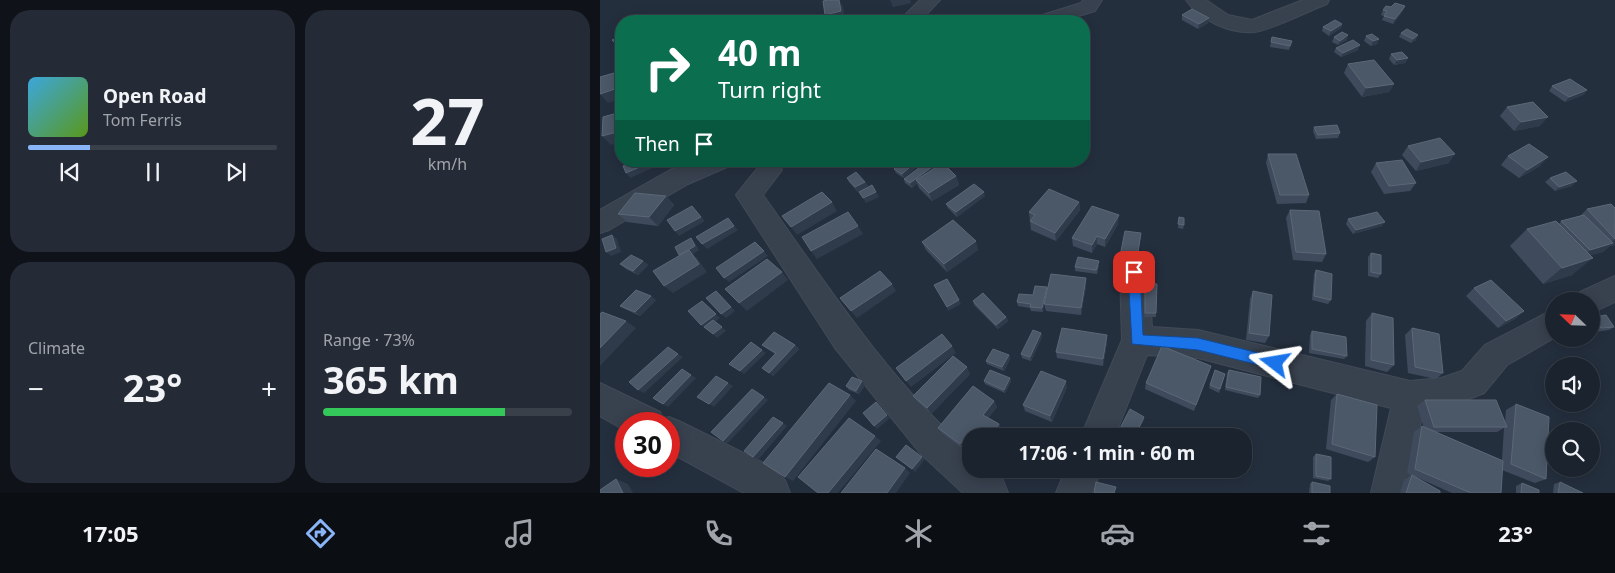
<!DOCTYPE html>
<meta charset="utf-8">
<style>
:root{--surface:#1b232e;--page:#242b36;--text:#f1f3f6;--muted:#a0a4aa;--line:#39404a;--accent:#8ab4f8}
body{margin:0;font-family:"Noto Sans",sans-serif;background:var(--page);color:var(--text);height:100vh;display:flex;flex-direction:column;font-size:19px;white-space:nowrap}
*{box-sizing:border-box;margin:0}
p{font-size:16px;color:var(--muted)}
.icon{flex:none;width:28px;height:28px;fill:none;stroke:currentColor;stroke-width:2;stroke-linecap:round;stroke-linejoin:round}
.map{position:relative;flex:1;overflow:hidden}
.sheet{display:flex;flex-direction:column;gap:10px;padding:10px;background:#0f1319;width:600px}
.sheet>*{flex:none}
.top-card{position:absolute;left:15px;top:15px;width:475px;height:152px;border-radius:20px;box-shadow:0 2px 12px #0003,0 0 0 1px var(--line);background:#0b6e4f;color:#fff;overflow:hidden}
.needle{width:32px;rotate:293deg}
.controls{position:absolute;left:945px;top:292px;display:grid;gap:10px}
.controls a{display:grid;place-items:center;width:55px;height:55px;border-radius:50%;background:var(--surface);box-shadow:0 2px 12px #0003,0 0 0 1px var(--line);font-size:25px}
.speed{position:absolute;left:15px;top:412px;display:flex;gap:10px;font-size:25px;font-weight:700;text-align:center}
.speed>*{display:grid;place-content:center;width:65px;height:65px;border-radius:50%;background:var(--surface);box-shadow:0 2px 12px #0003,0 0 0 1px var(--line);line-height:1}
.speed .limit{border:8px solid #d22;background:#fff;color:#111}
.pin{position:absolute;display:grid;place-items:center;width:42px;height:42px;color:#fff;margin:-21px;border-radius:10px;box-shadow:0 2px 8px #0006}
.me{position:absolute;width:55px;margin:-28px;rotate:284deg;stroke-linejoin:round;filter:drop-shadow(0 0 4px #0008)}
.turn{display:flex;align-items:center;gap:18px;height:105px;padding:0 20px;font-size:22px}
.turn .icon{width:65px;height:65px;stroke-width:2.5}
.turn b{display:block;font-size:35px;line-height:42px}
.then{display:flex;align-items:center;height:48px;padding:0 20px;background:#0003;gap:10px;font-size:19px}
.big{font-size:38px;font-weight:700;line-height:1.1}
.sheet .tile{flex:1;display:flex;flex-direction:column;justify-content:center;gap:8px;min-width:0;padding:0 18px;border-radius:20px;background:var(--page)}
.sheet .dial{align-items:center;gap:0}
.dial b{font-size:65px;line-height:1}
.song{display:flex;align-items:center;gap:15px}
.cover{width:60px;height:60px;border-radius:8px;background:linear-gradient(135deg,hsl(200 70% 55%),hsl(90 70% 35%))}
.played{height:5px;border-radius:2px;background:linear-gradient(90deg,var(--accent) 25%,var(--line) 25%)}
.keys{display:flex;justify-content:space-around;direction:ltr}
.heat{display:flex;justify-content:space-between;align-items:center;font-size:28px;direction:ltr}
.charge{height:8px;border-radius:4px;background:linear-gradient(90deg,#34c759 73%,var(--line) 0)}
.sheet .tiles{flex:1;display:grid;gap:10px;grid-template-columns:repeat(2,1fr)}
.trip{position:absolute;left:362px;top:428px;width:290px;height:50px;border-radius:20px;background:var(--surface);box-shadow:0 2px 12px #0003,0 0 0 1px var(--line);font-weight:700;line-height:50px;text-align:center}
.menu{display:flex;height:80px;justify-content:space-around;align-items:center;background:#0b0e12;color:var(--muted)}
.menu .icon{width:35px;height:35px}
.menu .active{color:var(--accent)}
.menu b{font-size:22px;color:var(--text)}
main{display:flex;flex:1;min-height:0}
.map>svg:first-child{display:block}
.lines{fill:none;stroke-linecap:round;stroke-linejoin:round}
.minor-casing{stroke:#414a57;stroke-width:2}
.minor{fill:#38414e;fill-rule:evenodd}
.wall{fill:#3f4b5c;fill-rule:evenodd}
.shaded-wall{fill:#2f3b4b}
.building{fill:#4b5868;stroke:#5c6777}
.route{fill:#1a73e8;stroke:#114b97}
</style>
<main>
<section class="sheet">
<div class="tiles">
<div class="tile">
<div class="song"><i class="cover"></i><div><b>Open Road</b><p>Tom Ferris</p></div></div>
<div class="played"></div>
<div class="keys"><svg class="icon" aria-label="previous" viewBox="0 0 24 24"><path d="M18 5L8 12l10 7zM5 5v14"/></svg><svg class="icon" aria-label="pause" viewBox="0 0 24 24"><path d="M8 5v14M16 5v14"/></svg><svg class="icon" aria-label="next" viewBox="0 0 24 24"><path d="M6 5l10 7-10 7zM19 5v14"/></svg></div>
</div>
<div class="tile dial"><b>27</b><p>km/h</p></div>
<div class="tile"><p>Climate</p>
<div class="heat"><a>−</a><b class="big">23°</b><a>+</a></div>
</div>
<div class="tile"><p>Range · 73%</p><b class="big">365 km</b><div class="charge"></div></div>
</div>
</section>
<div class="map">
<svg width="1015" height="493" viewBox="0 0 1015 493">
<rect width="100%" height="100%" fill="#242f3e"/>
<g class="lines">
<!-- minor casing -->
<g class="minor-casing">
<g id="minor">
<polygon points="320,0 340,0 320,21 299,21"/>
<polygon points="483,0 502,0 495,11 462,21 433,21 436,17 481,3"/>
<path d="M586,0H606L628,15L652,20L703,0H729L727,4C708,11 672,30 654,32C630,34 599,20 586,0Z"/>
<polygon points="93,161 130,161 127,167 88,184 9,230 0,233 0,210 70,170"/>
<path d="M171,161L179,164L182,170L163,195C227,285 288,380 371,453V469H390L403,480L408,493H363L321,454L235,348L136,195L161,164Z"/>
<polygon points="534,260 544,264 548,272 552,327 598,330 810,381 841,378 862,371 885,345 954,309 954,338 907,365 884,393 841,410 823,411 807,493 771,493 791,408 598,358 547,355 515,436 481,436 522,340 520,272 524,264"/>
<polygon points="1015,276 1015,302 991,313 991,301 975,301 980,292"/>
<polygon points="0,383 60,412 63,419 69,417 81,422 166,464 185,480 190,493 144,493 69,452 69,424 26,424 26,431 0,416"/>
<polygon points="466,469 502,469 492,493 456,493"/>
</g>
</g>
<!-- minor -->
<use href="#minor" class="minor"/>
</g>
<!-- wall -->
<g class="wall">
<polygon points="805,6 803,11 793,24 782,20 784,16 781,15 783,10 791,7"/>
<polygon points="582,15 608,23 598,29 582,20"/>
<polygon points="742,24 741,28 729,36 722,31 723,27"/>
<polygon points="801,33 816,40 811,43 799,37"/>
<polygon points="766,36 779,39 777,44 771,46 764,41"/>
<polygon points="672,37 692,41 689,50 670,47"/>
<polygon points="734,37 747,40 738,45 732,42"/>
<polygon points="736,48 758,50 741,57 734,52"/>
<polygon points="791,54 808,58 805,63 794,65 789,59"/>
<polygon points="748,64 794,84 789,92 762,97 744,73"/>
<polygon points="952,86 987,90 983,95 965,102 949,91"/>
<polygon points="907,107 940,126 914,131 900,116"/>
<polygon points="714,127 740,133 738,138 716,139 713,131"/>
<polygon points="808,146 849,163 816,171 802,155"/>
<polygon points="668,154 709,195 706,203 677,204 666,163"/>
<polygon points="908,156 940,166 919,178 901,165"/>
<polygon points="303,161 304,178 296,173 294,169"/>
<polygon points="776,163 816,183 810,191 784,194 771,172"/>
<polygon points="337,167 356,176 359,185 332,201 319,188 317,183 312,188 305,183 304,179"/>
<polygon points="247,178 265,182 268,186 258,192 249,182"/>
<polygon points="950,178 972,186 955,191 945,182"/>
<polygon points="66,196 74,205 58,226 27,222 18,214"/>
<polygon points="385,196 357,217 348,208 346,204"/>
<polygon points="479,202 480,210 456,241 431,230 429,212"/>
<polygon points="1011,204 1015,245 1010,246 1003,252 990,255 972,275 943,284 910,246 927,229 959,224 961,221 980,216 987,209"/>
<polygon points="690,210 726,254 722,262 693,260 686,218"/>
<polygon points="579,217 584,225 583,229 578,228"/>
<polygon points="748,219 782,226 753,234 746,224"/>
<polygon points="518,224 505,247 497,244 492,253 473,246 472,238"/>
<polygon points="541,233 537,263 520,260 520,256"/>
<polygon points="322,242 378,250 347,272 326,250"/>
<polygon points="771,253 781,274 778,278 768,276 768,257"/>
<polygon points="43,261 48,265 38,275 26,269 20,264"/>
<polygon points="499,265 497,274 475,271 475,267"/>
<polygon points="716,270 731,300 728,304 712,300 714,274"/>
<polygon points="486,286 481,315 446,311 444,304 443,312 431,311 430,308 418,306 417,302 433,295 447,287 447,290"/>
<polygon points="545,287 556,313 556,317 544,317"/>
<polygon points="874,288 924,311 915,319 898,328 866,296"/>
<polygon points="653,291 669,336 665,343 646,340 650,299"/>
<polygon points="56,300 40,316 25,309 20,306"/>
<polygon points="373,301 406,317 408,321 398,329 374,305"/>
<polygon points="772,313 794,365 787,372 765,366 766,321"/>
<polygon points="993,317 1014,327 1009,330 995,332 991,326 991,318"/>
<polygon points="812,328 843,373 836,379 808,373 805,335"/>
<polygon points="712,331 747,356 744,359 709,353 710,335"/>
<polygon points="441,333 442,337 431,361 422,358 421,354"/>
<polygon points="507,342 503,366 457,358 456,352"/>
<polygon points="162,345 195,345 199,349 173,376 162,368 175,354 166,348"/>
<polygon points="409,355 410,359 404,371 387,364 386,361"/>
<polygon points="611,366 594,411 545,389 546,383"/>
<polygon points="615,370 625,374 619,393 609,388"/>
<polygon points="629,370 660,395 658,398 625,390 627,373"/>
<polygon points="370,374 331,414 318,402 313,396"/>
<polygon points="384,381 411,381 405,393 385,384"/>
<polygon points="265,385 259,394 249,390 246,386"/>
<polygon points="467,387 452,422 425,411 423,405"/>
<polygon points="737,394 775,457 768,462 726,449 731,400"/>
<path d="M825,400L905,423L906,410L916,404L946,479L935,483L902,470L901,493H852L807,473L814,432L822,426L824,428L817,406ZM904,428L902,460L835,432H897Z"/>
<polygon points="394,401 397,407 388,418 399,424 402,430 397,436 371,436 363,449 343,434 338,428"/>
<polygon points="716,454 731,479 728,481 713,478 713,457"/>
<polygon points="613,469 625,469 622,474"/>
<polygon points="812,475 840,493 800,493 804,480"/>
<polygon points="712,482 730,493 709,493 710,484"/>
<polygon points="960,482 983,493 953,493 954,484"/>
<polygon points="922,483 939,493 916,493 916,486"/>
</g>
<!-- shaded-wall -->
<g class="shaded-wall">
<polygon points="239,0 243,7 245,20 241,21 228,21 225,15"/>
<polygon points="290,0 310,0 311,3 293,7"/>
<polygon points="805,6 803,11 793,24 795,19"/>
<polygon points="609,18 608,23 598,29 599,24"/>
<polygon points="742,24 741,28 729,36 731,31"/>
<polygon points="748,35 747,40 738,45 740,41"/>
<polygon points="818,35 816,40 811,43 813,39"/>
<polygon points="779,39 777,44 771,46 773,41"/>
<polygon points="760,45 758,50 741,57 743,53"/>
<polygon points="808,58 805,63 794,65 797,60"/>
<polygon points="794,84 789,92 762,97 766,88"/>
<polygon points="21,87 21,99 8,103 0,94"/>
<polygon points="987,90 983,95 965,102 969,97"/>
<polygon points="948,117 940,126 914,131 921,122"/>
<polygon points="21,131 21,142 11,145 2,136"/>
<polygon points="855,154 849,163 816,171 821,162"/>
<polygon points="948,157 940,166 919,178 927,170"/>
<polygon points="50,161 52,161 55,167 30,178 26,173"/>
<polygon points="161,161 172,161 164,165"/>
<polygon points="317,161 324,161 304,178 302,174"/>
<polygon points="336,164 338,169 316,180 317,183 312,188 310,183"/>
<polygon points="356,176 359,185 332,201 329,193"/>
<polygon points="977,181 972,186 955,191 959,187"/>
<polygon points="265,182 268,186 258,192 255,187"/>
<polygon points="276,192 279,197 266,203 263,198"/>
<polygon points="384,192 385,196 357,217 356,212"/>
<polygon points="66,196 74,205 58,226 49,217"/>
<polygon points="232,202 237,211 197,235 191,227"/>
<polygon points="479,202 480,210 456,241 455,233"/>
<polygon points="92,206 105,221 79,236 75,231"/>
<polygon points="519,215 518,224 505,247 505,239"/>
<polygon points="785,222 782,226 753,234 756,230"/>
<polygon points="134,226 138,230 107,249 102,244"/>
<polygon points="258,226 263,234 217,259 211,251"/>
<polygon points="12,235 17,239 21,252 11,256 6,252"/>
<polygon points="497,236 497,244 492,253 492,245"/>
<polygon points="91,238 95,243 99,250 93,254 97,258 107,272 73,293 64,286 84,259 79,255"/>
<polygon points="1015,239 1015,245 1010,246 1003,252 980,258 990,250 1007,245"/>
<polygon points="376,241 378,250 347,272 344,264"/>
<polygon points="164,251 168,256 129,282 124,278"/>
<polygon points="993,258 972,275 943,284 962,268"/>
<polygon points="43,261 48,265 38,275 33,271"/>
<polygon points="182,272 188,280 147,311 139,303"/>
<polygon points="486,278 486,286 481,315 481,308"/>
<polygon points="292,284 296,291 257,318 251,311"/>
<polygon points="447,287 447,291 443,312 442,308"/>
<polygon points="120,295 135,311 126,318 121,314"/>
<polygon points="51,296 56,300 40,316 35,312"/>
<polygon points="359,300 361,304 348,311 347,307"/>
<polygon points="102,301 120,318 106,329 101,325"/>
<polygon points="924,311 915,319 898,328 906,321"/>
<polygon points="406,317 408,321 398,329 396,325"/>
<polygon points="26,321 36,328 0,366 0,348"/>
<polygon points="122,327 126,331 117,338 113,334"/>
<polygon points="441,333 442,337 431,361 430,357"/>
<polygon points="507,335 507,342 503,366 503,359"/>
<polygon points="195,345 199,349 173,376 169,373"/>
<polygon points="352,346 356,353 311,387 306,381"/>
<polygon points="162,350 166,353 144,374 140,371"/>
<polygon points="78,354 83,357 44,393 38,390"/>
<polygon points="409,355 410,359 404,371 402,367"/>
<polygon points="367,367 370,374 331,414 327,408"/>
<polygon points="91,375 96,378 68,407 63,404"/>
<polygon points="410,378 411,381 405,393 404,390"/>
<polygon points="262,381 265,385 259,394 256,391"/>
<polygon points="466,381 467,387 452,422 450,416"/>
<polygon points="128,383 133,386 114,407 109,404"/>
<polygon points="250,395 256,401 193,481 185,477"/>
<polygon points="164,397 168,400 127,444 123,441"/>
<polygon points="394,401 397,407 386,420 383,415"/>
<polygon points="287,415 290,418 277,429 274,426"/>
<polygon points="544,417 544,420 536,436 535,436"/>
<polygon points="183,423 187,426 158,460 153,457"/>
<polygon points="399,424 402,430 397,436 391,436"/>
<polygon points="369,432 371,436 371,439 363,449 360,444"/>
<polygon points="275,436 281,441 238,493 228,493"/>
<polygon points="322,457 325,459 315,472 312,469"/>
<polygon points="305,468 310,473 296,493 287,493"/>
<polygon points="16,479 28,484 33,493 23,493"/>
</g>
<!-- building -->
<g class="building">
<polygon points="228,0 239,0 241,11 225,15 223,1"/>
<polygon points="795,3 805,6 795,19 784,16 787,11 783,10 786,6 791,7"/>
<polygon points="592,9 609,18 599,24 582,15"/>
<polygon points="735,20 742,24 731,31 723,27"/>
<polygon points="807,29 818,35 813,39 801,33"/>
<polygon points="742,32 748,35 740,41 734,37"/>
<polygon points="772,34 779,39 773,41 766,36"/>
<polygon points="21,36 21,48 20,48 12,40"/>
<polygon points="672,37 692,41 690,46 671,42"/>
<polygon points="753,40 760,45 743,53 736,48"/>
<polygon points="802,52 808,58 797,60 791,54"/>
<polygon points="774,60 794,84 766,88 748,64"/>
<polygon points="21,71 21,87 0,94 0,77"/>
<polygon points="970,79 987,90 969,97 952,86"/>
<polygon points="933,102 948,117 921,122 907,107"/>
<polygon points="21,112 21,131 2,136 3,117"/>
<polygon points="737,125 740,133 718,135 714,127"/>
<polygon points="840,138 855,154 821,162 808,146"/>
<polygon points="929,144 948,157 927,170 908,156"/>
<polygon points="668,154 696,154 709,195 680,195"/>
<polygon points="802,160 816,183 789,186 776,163"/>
<polygon points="34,161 50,161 51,162 26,173 23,166"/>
<polygon points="303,161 317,161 302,174 294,169"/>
<polygon points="328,161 332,161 336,164 310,183 304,179"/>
<polygon points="343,163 356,176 329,193 316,180"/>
<polygon points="256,172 265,182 255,187 247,178"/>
<polygon points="966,172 977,181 959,187 950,178"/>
<polygon points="374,184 384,192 356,212 346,204"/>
<polygon points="272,185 276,192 263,198 259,192"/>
<polygon points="449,189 479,202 455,233 430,221 435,215 429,212"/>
<polygon points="222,192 232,202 191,227 182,216"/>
<polygon points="35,193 66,196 49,217 18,214"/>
<polygon points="1011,204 1015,208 1015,239 987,209"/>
<polygon points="92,206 101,217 75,231 67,220"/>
<polygon points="492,206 519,215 505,239 497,236 492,245 472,238"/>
<polygon points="690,210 719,211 726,254 696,252"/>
<polygon points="248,212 258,226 211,251 202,237"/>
<polygon points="777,212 785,222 756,230 748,219"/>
<polygon points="984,215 1013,243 990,250 961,221"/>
<polygon points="579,217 584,218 584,225 578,224"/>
<polygon points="128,218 134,226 102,244 96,237"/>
<polygon points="353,220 376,241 344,264 322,242"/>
<polygon points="956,221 993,258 962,268 927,229"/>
<polygon points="525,231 541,233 537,258 520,256"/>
<polygon points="12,235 16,248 6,252 2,239"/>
<polygon points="91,238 95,246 79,255 75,247"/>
<polygon points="155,242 164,251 124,278 116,268"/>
<polygon points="89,250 99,264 64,286 53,271"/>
<polygon points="771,253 781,255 781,274 771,272"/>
<polygon points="31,255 43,261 33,271 20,264"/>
<polygon points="478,257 499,261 496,270 475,267"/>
<polygon points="167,259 182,272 139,303 125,289"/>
<polygon points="716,270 732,274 731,300 714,296"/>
<polygon points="280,271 292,284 251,311 240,298"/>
<polygon points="451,274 486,278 481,308 444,304"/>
<polygon points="347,279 359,300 347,307 334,285"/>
<polygon points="891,280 924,311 906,321 874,288"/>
<polygon points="545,283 557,284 556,313 545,313"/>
<polygon points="435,286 447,287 442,308 430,307 431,304 417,302 419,294 433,295"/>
<polygon points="36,290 51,296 35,312 20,306"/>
<polygon points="116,291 131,307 121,314 106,298"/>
<polygon points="653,291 672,295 669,336 649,333"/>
<polygon points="383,293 406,317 396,325 373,301"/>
<polygon points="102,301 116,314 101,325 88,311"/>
<polygon points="2,312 26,321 0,348 0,314"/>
<polygon points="772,313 793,318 794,365 771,360"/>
<polygon points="1006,315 1014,327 1001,328 993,317"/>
<polygon points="113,320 122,327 113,334 104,327"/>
<polygon points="462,328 507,335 503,359 456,352"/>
<polygon points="812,328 839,334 843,373 815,367"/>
<polygon points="433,330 441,333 430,357 421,354"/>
<polygon points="712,331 746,337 747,356 712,349"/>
<polygon points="174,332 195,345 169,373 162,368 176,353 162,345"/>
<polygon points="342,334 352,346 306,381 296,368"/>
<polygon points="151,342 162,350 140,371 129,364"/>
<polygon points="562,346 611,366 596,405 546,383"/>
<polygon points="68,347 78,354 38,390 29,382"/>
<polygon points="393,349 409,355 402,367 386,361"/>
<polygon points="353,356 367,367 327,408 313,396"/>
<polygon points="82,369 91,375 63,404 53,398"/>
<polygon points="390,370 410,378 404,390 384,381"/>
<polygon points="615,370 625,374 620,389 610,385"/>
<polygon points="629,370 661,377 660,395 626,387"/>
<polygon points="441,371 466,381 450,416 423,405"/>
<polygon points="116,376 128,383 109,404 97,397"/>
<polygon points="252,377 262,381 256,391 246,386"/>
<polygon points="229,383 250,395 185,477 163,463"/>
<polygon points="373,386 394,401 383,415 399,424 391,436 375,436 369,432 360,444 338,428"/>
<polygon points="152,389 164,397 123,441 111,432"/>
<polygon points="737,394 777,405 775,457 732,444"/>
<polygon points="825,400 896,400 907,427 834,427"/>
<polygon points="276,402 287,415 274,426 263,413"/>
<polygon points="916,404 949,417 946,479 911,464"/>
<polygon points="530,409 544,417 535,436 516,436"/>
<polygon points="173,417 183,423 153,457 144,451"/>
<polygon points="249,418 275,436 228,493 218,493 198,477"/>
<polygon points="822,426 903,461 901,493 871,493 815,469"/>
<polygon points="306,445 322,457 312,469 296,457"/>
<polygon points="276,449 305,468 287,493 241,493"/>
<polygon points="716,454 731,457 731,479 716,476"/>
<polygon points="812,475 840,491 840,493 806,493"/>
<polygon points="16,479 23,493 0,493 0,490"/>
<polygon points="496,482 516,487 514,493 494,493"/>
<polygon points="712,482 730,486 730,493 712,493"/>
<polygon points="960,482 983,493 958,493"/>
<polygon points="922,483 939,490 939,493 921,493"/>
</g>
<!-- route -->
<polygon class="route" points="534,267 540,272 543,335 598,338 675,357 680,359 682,363 680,367 675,369 598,350 532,344 528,272"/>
</svg>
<div class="controls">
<a><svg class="needle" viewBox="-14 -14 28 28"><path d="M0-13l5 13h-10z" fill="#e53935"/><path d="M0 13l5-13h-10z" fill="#a0a4aa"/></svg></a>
<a><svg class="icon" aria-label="sound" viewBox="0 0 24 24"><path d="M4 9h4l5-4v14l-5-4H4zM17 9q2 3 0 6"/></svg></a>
<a><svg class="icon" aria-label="search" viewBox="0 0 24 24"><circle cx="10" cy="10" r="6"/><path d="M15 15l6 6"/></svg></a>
</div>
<div class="speed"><div class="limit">30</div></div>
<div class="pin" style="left:534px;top:272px;background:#d93025"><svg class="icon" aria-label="arrive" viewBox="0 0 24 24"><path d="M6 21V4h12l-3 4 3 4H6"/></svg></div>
<svg class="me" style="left:675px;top:363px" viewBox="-20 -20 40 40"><path d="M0-17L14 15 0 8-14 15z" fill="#1a73e8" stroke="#fff" stroke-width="4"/></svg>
<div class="trip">17:06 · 1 min · 60 m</div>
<div class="top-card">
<div class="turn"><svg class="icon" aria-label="right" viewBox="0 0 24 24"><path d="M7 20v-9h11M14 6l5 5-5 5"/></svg><div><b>40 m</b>Turn right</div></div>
<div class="then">Then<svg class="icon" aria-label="arrive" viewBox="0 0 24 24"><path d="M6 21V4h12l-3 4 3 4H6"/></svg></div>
</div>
</div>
</main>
<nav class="menu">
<b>17:05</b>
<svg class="icon active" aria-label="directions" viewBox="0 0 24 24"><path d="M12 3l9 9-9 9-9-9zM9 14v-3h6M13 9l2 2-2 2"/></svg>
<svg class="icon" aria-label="music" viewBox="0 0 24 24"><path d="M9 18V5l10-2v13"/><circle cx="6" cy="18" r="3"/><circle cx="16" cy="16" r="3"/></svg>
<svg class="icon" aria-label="phone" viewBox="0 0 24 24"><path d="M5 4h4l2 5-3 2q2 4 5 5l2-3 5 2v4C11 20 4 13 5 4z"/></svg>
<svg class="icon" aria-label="climate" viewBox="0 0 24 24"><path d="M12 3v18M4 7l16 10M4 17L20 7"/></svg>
<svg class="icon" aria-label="car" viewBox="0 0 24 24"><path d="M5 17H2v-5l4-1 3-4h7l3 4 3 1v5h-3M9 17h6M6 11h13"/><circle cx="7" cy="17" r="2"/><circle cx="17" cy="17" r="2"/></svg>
<svg class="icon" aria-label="filters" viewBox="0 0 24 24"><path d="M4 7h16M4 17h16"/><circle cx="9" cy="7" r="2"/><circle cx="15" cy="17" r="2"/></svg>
<b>23°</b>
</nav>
